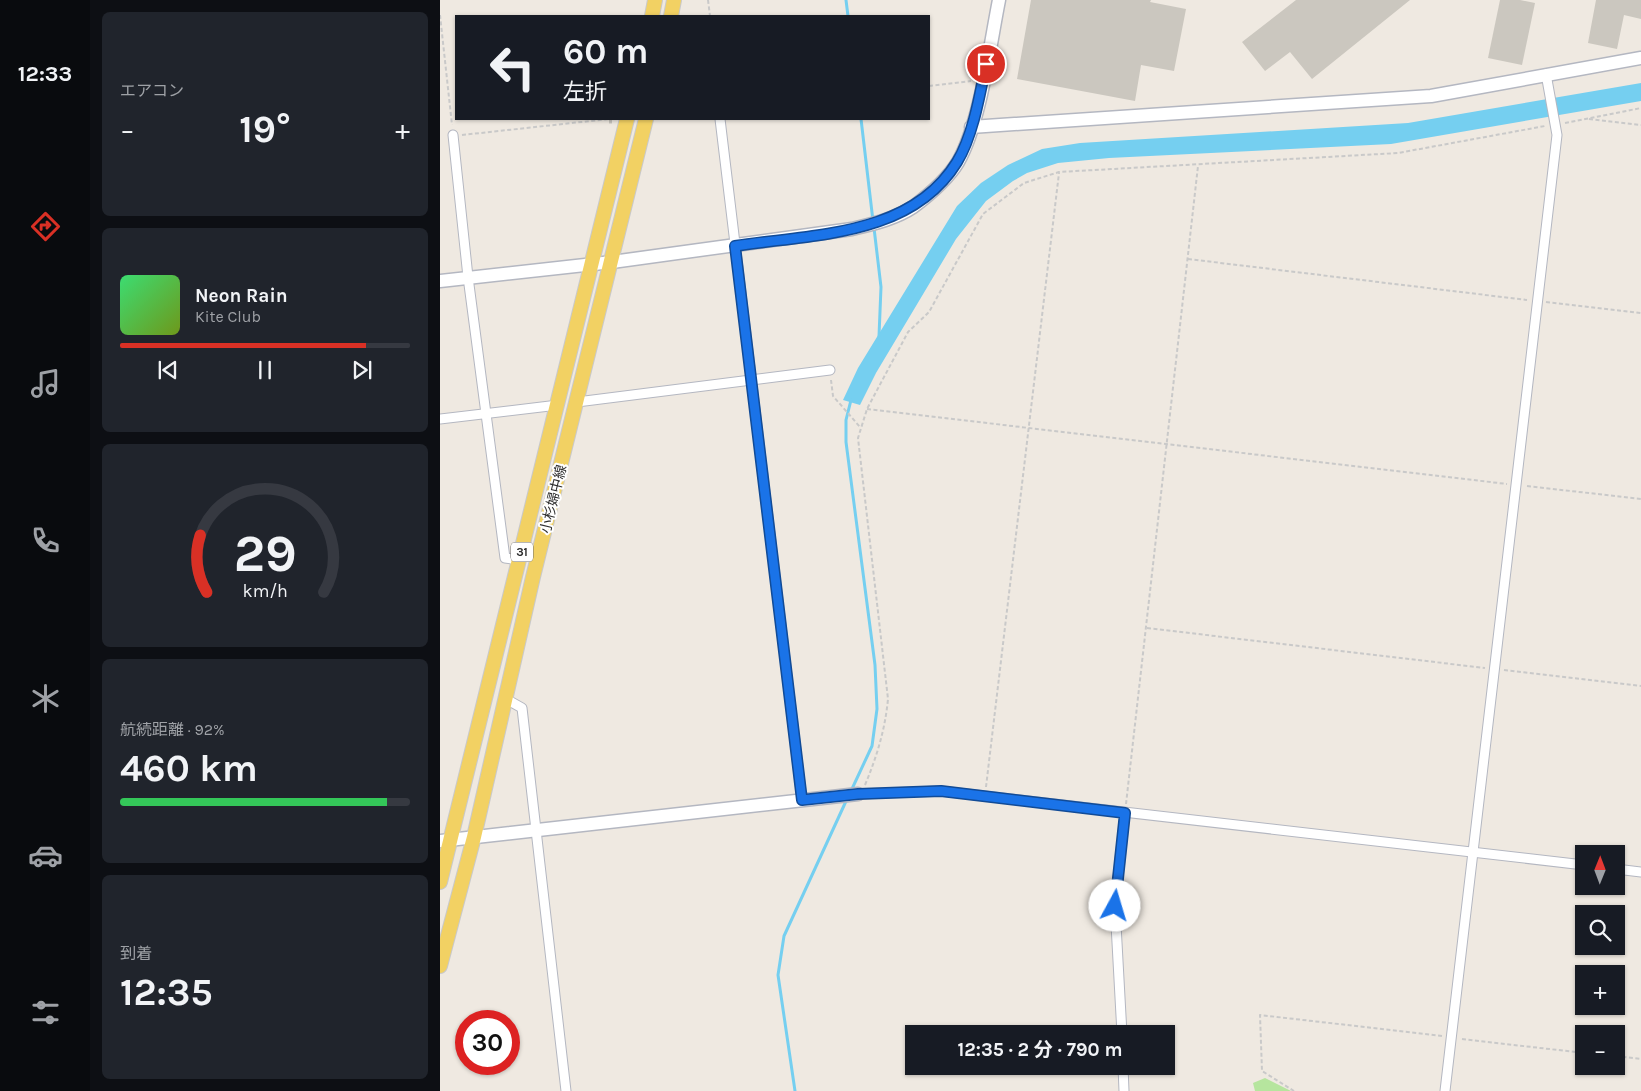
<!DOCTYPE html>
<html lang="ja">
<meta charset="utf-8">
<style>
:root{--surface:#171b24;--page:#20242c;--text:#f1f3f6;--muted:#9ea1a6;--line:#363941;--accent:#d93025}
body{margin:0;font-family:Karla,"Noto Sans JP",sans-serif;background:var(--page);color:var(--text);height:100vh;display:flex;flex-direction:column;font-size:19px;white-space:nowrap}
*{box-sizing:border-box;margin:0}
p{font-size:16px;color:var(--muted)}
.icon{flex:none;width:28px;height:28px;fill:none;stroke:currentColor;stroke-width:2;stroke-linecap:round;stroke-linejoin:round}
.map{position:relative;flex:1;overflow:hidden}
.side{display:flex;flex-direction:column;gap:12px;padding:12px;background:#0d0f14;width:350px}
.side>*{flex:none}
.banner{position:absolute;left:15px;top:15px;width:475px;height:105px;border-radius:0px;box-shadow:0 1px 4px #0004;background:#171b24;color:var(--text);overflow:hidden}
.needle{width:32px;rotate:1deg}
.controls{position:absolute;left:1135px;top:845px;display:grid;gap:10px}
.controls a{display:grid;place-items:center;width:50px;height:50px;border-radius:0px;background:var(--surface);box-shadow:0 1px 4px #0004;font-size:25px}
.speed{position:absolute;left:15px;top:1010px;display:flex;gap:10px;font-size:25px;font-weight:700;text-align:center}
.speed>*{display:grid;place-content:center;width:65px;height:65px;border-radius:50%;background:var(--surface);box-shadow:0 1px 4px #0004;line-height:1}
.speed .limit{border:8px solid #d22;background:#fff;color:#111}
.pin{position:absolute;display:grid;place-items:center;width:42px;height:42px;color:#fff;margin:-21px;border:2px solid #fff;border-radius:50%;box-shadow:0 1px 5px #0007}
.me{position:absolute;width:55px;margin:-28px;rotate:6deg;stroke-linejoin:round;filter:drop-shadow(0 0 4px #0008)}
.turn{display:flex;align-items:center;gap:18px;height:105px;padding:0 25px;font-size:22px}
.turn .icon{width:65px;height:65px;stroke-width:2.5}
.turn b{display:block;font-size:35px;line-height:42px}
.big{font-size:38px;font-weight:700;line-height:1.1}
.side .tile{flex:1;display:flex;flex-direction:column;justify-content:center;gap:8px;min-width:0;padding:0 18px;border-radius:8px;background:var(--page)}
.side .dial{align-items:center;gap:0}
.dial svg{height:130px;overflow:visible;fill:none;stroke:var(--line);stroke-width:7;stroke-linecap:round;text-anchor:middle}
.dial text{fill:var(--text);stroke:none}
.song{display:flex;align-items:center;gap:15px}
.cover{width:60px;height:60px;border-radius:8px;background:linear-gradient(135deg,hsl(140 70% 55%),hsl(80 70% 35%))}
.played{height:5px;border-radius:2px;background:linear-gradient(90deg,var(--accent) 85%,var(--line) 85%)}
.keys{display:flex;justify-content:space-around;direction:ltr}
.heat{display:flex;justify-content:space-between;align-items:center;font-size:28px;direction:ltr}
.charge{height:8px;border-radius:4px;background:linear-gradient(90deg,#34c759 92%,var(--line) 0)}
.trip{position:absolute;left:465px;top:1025px;width:270px;height:50px;border-radius:0px;background:var(--surface);box-shadow:0 1px 4px #0004;font-weight:700;line-height:50px;text-align:center}
main{display:flex;flex:1;min-height:0}
.tab-bar{display:flex;flex-direction:column;width:90px;justify-content:space-around;align-items:center;background:#090b0e;color:var(--muted)}
.tab-bar .icon{width:35px;height:35px}
.tab-bar .selected{color:var(--accent)}
.tab-bar b{font-size:22px;color:var(--text)}
.map>svg:first-child{display:block}
.green{fill:#b6e59e}
.water{fill:#75cff0}
.lines{fill:none;stroke-linecap:round;stroke-linejoin:round}
.stream{stroke:#75cff0;stroke-width:3}
.building{fill:#cbc7bf}
.street-tunnel{stroke:#c8c4bd;stroke-width:9;stroke-dasharray:9 4.5;stroke-linecap:butt}
.street-casing{stroke:#b4b7c1;stroke-width:11}
.secondary-casing{stroke:#b4b7c1;stroke-width:15}
.primary-casing{stroke:#c9c9c9;stroke-width:16}
.path{stroke:#c9c9c9;stroke-width:2;stroke-dasharray:4 2.5;stroke-linecap:butt}
.street{stroke:#fff;stroke-width:9}
.secondary{stroke:#fff;stroke-width:12}
.primary{stroke:#f2d163;stroke-width:14}
.route-casing{stroke:#114b97;stroke-width:12}
.route{stroke:#1a73e8;stroke-width:9}
.labels{text-anchor:middle;stroke-width:4;stroke-linejoin:round;paint-order:stroke}
.shield{fill:#fff;stroke:#6d6d6d;stroke-width:1}
.shield-label{font-size:12px;font-weight:bold;fill:#2e2e2e}
.street-label{font-size:14px;fill:#2e2e2e;stroke:#fff}
</style>
<main>
<nav class="tab-bar">
<b>12:33</b>
<svg class="icon selected" aria-label="directions" viewBox="0 0 24 24"><path d="M12 3l9 9-9 9-9-9zM9 14v-3h6M13 9l2 2-2 2"/></svg>
<svg class="icon" aria-label="music" viewBox="0 0 24 24"><path d="M9 18V5l10-2v13"/><circle cx="6" cy="18" r="3"/><circle cx="16" cy="16" r="3"/></svg>
<svg class="icon" aria-label="phone" viewBox="0 0 24 24"><path d="M5 4h4l2 5-3 2q2 4 5 5l2-3 5 2v4C11 20 4 13 5 4z"/></svg>
<svg class="icon" aria-label="climate" viewBox="0 0 24 24"><path d="M12 3v18M4 7l16 10M4 17L20 7"/></svg>
<svg class="icon" aria-label="car" viewBox="0 0 24 24"><path d="M5 17H2v-5l4-1 3-4h7l3 4 3 1v5h-3M9 17h6M6 11h13"/><circle cx="7" cy="17" r="2"/><circle cx="17" cy="17" r="2"/></svg>
<svg class="icon" aria-label="filters" viewBox="0 0 24 24"><path d="M4 7h16M4 17h16"/><circle cx="9" cy="7" r="2"/><circle cx="15" cy="17" r="2"/></svg>
</nav>
<section class="side">
<div class="tile"><p>エアコン</p>
<div class="heat"><a>−</a><b class="big">19°</b><a>+</a></div>
</div>
<div class="tile">
<div class="song"><i class="cover"></i><div><b>Neon Rain</b><p>Kite Club</p></div></div>
<div class="played"></div>
<div class="keys"><svg class="icon" aria-label="previous" viewBox="0 0 24 24"><path d="M18 5L8 12l10 7zM5 5v14"/></svg><svg class="icon" aria-label="pause" viewBox="0 0 24 24"><path d="M8 5v14M16 5v14"/></svg><svg class="icon" aria-label="next" viewBox="0 0 24 24"><path d="M6 5l10 7-10 7zM19 5v14"/></svg></div>
</div>
<div class="tile dial"><svg viewBox="0 0 100 80">
<path d="M14 69A42 42 0 1 1 86 69"/>
<path d="M14 69A42 42 0 0 1 10 34" stroke="#d93025"/>
<text x="50" y="56" font-size="32" font-weight="700">29</text>
<text x="50" y="72" font-size="11">km/h</text>
</svg></div>
<div class="tile"><p>航続距離 · 92%</p><b class="big">460 km</b><div class="charge"></div></div>
<div class="tile"><p>到着</p><b class="big">12:35</b></div>
</section>
<div class="map">
<svg width="1201" height="1091" viewBox="0 0 1201 1091">
<rect width="100%" height="100%" fill="#efe9e1"/>
<!-- green -->
<polygon class="green" points="825,1078 851,1091 815,1091 813,1083"/>
<!-- water -->
<polygon class="water" points="1201,83 1201,101 951,144 669,158 618,163 587,173 573,181 546,201 516,239 436,373 420,405 403,400 418,368 517,206 541,183 568,165 602,149 640,143 968,123"/>
<g class="lines">
<!-- stream -->
<g class="stream">
<polyline points="406,0 408,16"/>
<polyline points="421,119 433,221"/>
<polyline points="434,228 441,287 439,336"/>
<polyline points="411,791 432,746 437,709 435,665 406,442 406,420 411,400"/>
<polyline points="355,1091 338,975 344,936 407,799"/>
</g>
</g>
<!-- building -->
<g class="building">
<polygon points="591,0 711,0 710,2 746,9 734,71 701,65 695,101 577,79"/>
<polygon points="856,0 970,0 872,79 850,52 825,71 802,42"/>
<polygon points="1060,0 1080,0 1095,3 1082,65 1048,58"/>
<polygon points="1156,0 1201,0 1201,19 1184,15 1177,49 1148,43"/>
</g>
<g class="lines">
<!-- street-tunnel -->
<polyline class="street-tunnel" points="169,119 172,119"/>
<!-- street casing -->
<g class="street-casing">
<g id="street">
<polyline points="280,119 362,800"/>
<polyline points="13,135 28,277 65,558 80,560"/>
<polyline points="137,402 390,370"/>
<polyline points="0,419 118,405"/>
<polyline points="66,699 82,708 126,1091"/>
<polyline points="418,794 501,791 1144,865"/>
<polyline points="1176,869 1201,872"/>
<polyline points="682,1034 675,906 685,813"/>
<polyline points="683,1066 684,1091"/>
<polyline points="1005,1091 1117,135 1106,74"/>
</g>
</g>
<!-- secondary casing -->
<g class="secondary-casing">
<g id="secondary">
<polyline points="531,127 991,96 1201,58"/>
<path d="M0,281L172,262L412,229C432,224 455,219 473,207C489,195 507,180 518,162C540,124 550,45 559,0"/>
<polyline points="0,841 418,794"/>
</g>
</g>
<!-- primary casing -->
<g class="primary-casing">
<g id="primary">
<polyline points="212,16 215,0"/>
<polyline points="231,16 234,0"/>
<polyline points="0,882 187,119"/>
<polyline points="0,966 34,837 93,577 206,119"/>
</g>
</g>
<!-- path -->
<g class="path">
<polyline points="268,0 270,16"/>
<polyline points="0,15 12,125"/>
<polyline points="489,86 531,81"/>
<polyline points="1149,119 1201,125"/>
<polyline points="1125,123 1201,108"/>
<polyline points="22,135 169,119"/>
<polyline points="748,259 1087,300"/>
<polyline points="1106,302 1201,313"/>
<polyline points="391,380 393,396 420,427"/>
<polyline points="427,409 1067,484"/>
<polyline points="1087,486 1201,499"/>
<polyline points="707,628 1045,668"/>
<polyline points="1064,670 1201,686"/>
<path d="M425,785C437,756 445,730 448,699L418,438L427,409L468,332L489,312L543,214L584,183L619,172L958,153L1105,126"/>
<polyline points="546,787 619,173"/>
<polyline points="686,804 758,166"/>
<polyline points="1022,1039 1144,1053"/>
<polyline points="1176,1056 1201,1059"/>
<polyline points="854,1091 822,1071 820,1015 1002,1036"/>
</g>
<!-- street -->
<use href="#street" class="street"/>
<!-- secondary -->
<use href="#secondary" class="secondary"/>
<!-- primary -->
<use href="#primary" class="primary"/>
</g>
<g class="lines">
<!-- route casing -->
<g class="route-casing">
<path id="route" d="M546,64C540,94 533,136 517,162C471,237 372,234 295,246L362,800L418,794L501,791L685,813L675,906"/>
</g>
<!-- route -->
<use href="#route" class="route"/>
</g>
<g class="labels">
<!-- shield labels -->
<rect class="shield" x="71" y="542.5" width="22" height="19" rx="4"/>
<g class="shield-label">
<text x="82" y="556">31</text>
</g>
<!-- street labels -->
<g class="street-label">
<text transform="translate(113 499) rotate(-76)" y="5">小杉婦中線</text>
</g>
</g>
</svg>
<div class="controls">
<a><svg class="needle" viewBox="-14 -14 28 28"><path d="M0-13l5 13h-10z" fill="#e53935"/><path d="M0 13l5-13h-10z" fill="#9ea1a6"/></svg></a>
<a><svg class="icon" aria-label="search" viewBox="0 0 24 24"><circle cx="10" cy="10" r="6"/><path d="M15 15l6 6"/></svg></a>
<a>+</a>
<a>−</a>
</div>
<div class="speed"><div class="limit">30</div></div>
<div class="pin" style="left:546px;top:64px;background:#d93025"><svg class="icon" aria-label="arrive" viewBox="0 0 24 24"><path d="M6 21V4h12l-3 4 3 4H6"/></svg></div>
<svg class="me" style="left:675px;top:906px" viewBox="-20 -20 40 40"><circle r="19" fill="#fff"/><path d="M0-13L10 11 0 6-10 11z" fill="#1a73e8"/></svg>
<div class="trip">12:35 · 2 分 · 790 m</div>
<div class="banner">
<div class="turn"><svg class="icon" aria-label="left" viewBox="0 0 24 24"><path d="M17 20v-9H6M10 6l-5 5 5 5"/></svg><div><b>60 m</b>左折</div></div>
</div>
</div>
</main>
